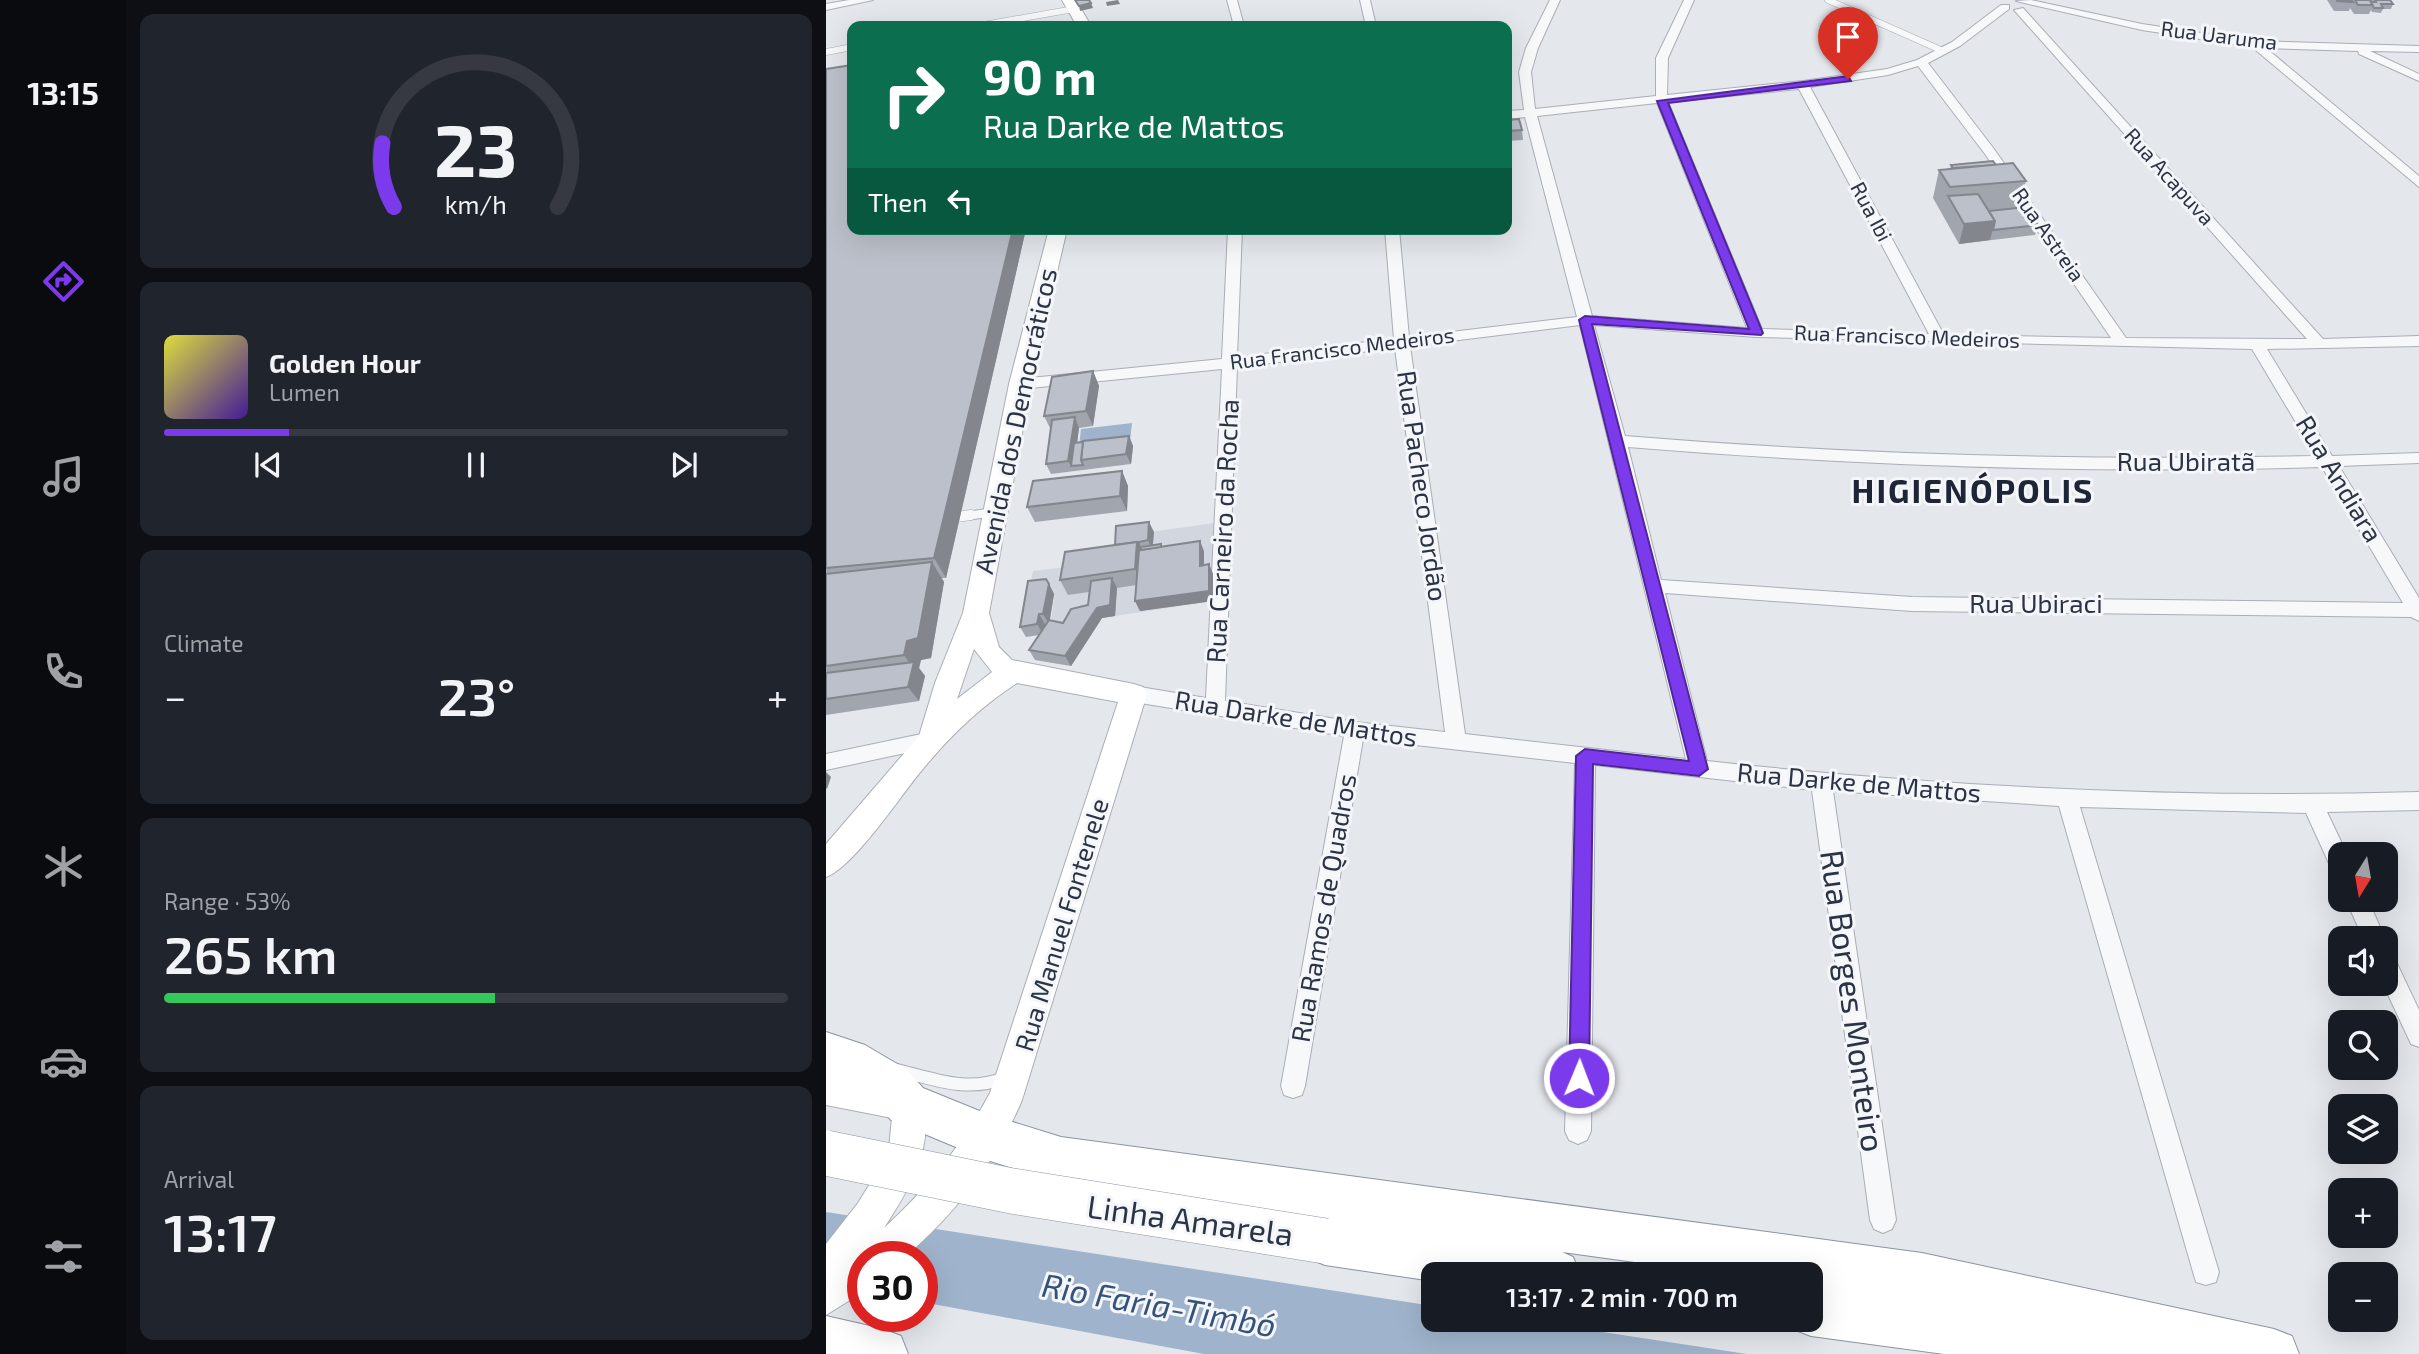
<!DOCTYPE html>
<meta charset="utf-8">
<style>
:root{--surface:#171b24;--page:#20242c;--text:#f1f3f6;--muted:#9ea1a6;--line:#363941;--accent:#7c3aed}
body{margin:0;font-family:"Exo 2",sans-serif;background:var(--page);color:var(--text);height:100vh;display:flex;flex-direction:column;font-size:26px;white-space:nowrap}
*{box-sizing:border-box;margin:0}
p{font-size:23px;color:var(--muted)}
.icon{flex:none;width:38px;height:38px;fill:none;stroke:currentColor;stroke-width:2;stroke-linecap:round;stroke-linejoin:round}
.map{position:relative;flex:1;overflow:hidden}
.panel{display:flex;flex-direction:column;gap:14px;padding:14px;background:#0d0f14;width:700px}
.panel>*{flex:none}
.guide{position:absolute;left:21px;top:21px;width:665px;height:214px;border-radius:14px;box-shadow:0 7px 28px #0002;background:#0b6e4f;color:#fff;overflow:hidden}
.needle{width:46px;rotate:191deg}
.controls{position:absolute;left:1502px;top:842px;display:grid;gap:14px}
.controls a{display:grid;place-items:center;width:70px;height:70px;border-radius:14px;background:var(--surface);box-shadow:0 7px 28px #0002;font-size:35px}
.speed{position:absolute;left:21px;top:1241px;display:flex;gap:14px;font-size:35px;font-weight:700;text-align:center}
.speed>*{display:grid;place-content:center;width:91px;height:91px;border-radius:50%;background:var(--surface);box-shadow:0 7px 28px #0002;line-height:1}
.speed .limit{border:10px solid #d22;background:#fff;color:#111}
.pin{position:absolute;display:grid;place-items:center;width:60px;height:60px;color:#fff;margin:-72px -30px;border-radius:50% 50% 50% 0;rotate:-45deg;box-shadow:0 0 7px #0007}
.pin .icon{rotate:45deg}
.me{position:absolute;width:77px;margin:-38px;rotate:1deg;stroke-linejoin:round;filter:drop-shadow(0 0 5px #0008)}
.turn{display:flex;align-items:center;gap:24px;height:147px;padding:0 21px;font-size:32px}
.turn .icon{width:91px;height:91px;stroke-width:2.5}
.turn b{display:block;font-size:49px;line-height:60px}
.then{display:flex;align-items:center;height:66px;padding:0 21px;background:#0003;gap:14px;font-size:26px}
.big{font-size:52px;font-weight:600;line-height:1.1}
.panel .tile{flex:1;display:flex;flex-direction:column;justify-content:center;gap:10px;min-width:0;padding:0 24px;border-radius:14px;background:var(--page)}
.panel .dial{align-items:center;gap:0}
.dial svg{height:182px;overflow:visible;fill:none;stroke:var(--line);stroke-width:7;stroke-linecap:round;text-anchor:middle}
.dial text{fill:var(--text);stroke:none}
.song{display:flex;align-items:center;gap:21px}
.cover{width:84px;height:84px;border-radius:10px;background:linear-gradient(135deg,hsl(60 70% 55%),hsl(260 70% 35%))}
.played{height:7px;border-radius:4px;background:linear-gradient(90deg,var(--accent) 20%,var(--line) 20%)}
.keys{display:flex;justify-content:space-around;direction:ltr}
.heat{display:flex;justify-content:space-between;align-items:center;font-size:38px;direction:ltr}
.charge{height:10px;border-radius:5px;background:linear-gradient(90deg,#34c759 53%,var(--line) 0)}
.trip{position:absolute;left:595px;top:1262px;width:402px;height:70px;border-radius:14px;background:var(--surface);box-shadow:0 7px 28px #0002;font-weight:600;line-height:70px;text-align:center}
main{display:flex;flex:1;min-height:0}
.menu{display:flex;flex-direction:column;width:126px;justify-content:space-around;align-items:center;background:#090b0e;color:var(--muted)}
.menu .icon{width:49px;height:49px}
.menu .active{color:var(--accent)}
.menu b{font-size:32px;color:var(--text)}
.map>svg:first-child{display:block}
.built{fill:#d2d6de}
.water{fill:#9fb4cc}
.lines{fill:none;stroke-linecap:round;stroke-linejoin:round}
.lane-far3-casing{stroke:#a9aeb7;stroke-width:7}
.lane-far2-casing{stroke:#a9aeb7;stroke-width:10}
.lane-far1-casing{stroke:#a9aeb7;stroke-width:11}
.lane-casing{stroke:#a9aeb7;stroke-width:14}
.street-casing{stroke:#a9aeb7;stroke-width:2}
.secondary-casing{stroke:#a9aeb7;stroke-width:2}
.highway-casing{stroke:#8b94a3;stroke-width:2}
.lane-far3{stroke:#f7f8fa;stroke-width:6}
.lane-far2{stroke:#f7f8fa;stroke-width:8}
.lane-far1{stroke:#f7f8fa;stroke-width:10}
.lane{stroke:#f7f8fa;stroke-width:12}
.street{fill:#f7f8fa;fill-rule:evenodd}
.secondary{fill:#fff;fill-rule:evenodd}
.highway{fill:#fff;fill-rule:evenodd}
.highway-bridge-casing{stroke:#8b94a3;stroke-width:46;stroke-linecap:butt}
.highway-bridge{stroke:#fff;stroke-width:45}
.wall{fill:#a1a5ae}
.shaded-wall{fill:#83868d}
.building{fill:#bbc0ca;stroke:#83868d;stroke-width:2}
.route{fill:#7c3aed;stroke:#51269a;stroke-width:2}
.labels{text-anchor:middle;stroke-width:6;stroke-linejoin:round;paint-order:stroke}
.far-street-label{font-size:21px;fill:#2b3445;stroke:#f4f6f9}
.street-label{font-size:26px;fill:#2b3445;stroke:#f4f6f9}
.near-street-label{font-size:32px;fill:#2b3445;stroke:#f4f6f9}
.district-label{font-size:33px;font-weight:bold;letter-spacing:2px;fill:#1d2536;stroke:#f4f6f9}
.near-water-label{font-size:33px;font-style:italic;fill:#34527a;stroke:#f4f6f9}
</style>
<main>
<nav class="menu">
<b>13:15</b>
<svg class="icon active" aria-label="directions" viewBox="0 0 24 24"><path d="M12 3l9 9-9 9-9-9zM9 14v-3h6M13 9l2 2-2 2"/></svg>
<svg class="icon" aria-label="music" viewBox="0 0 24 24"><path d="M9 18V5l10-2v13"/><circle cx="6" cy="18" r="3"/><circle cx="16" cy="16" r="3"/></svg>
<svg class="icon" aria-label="phone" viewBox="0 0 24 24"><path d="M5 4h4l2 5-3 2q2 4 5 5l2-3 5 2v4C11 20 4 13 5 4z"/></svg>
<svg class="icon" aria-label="climate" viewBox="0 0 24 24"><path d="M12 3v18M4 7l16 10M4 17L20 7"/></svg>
<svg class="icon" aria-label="car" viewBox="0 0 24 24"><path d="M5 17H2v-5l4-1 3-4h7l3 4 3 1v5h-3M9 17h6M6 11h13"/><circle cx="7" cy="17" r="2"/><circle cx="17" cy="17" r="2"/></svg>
<svg class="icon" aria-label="filters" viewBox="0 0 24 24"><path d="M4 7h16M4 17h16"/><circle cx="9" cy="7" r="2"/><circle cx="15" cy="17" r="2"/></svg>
</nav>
<section class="panel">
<div class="tile dial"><svg viewBox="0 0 100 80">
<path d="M14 69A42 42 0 1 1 86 69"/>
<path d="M14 69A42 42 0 0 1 9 41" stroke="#7c3aed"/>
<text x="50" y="56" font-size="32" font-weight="700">23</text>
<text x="50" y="72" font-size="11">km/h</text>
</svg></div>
<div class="tile">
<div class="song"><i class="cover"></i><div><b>Golden Hour</b><p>Lumen</p></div></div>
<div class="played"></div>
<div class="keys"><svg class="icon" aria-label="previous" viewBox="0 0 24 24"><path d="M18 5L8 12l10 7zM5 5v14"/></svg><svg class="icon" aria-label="pause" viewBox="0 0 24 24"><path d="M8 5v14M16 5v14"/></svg><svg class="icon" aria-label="next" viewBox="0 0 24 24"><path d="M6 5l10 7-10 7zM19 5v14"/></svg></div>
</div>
<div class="tile"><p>Climate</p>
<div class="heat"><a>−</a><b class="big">23°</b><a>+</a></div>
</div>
<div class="tile"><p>Range · 53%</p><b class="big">265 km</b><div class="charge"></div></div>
<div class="tile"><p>Arrival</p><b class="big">13:17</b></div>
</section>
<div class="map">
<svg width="1593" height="1354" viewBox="0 0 1593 1354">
<rect width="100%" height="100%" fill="#e4e7ec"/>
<!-- built -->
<polygon class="built" points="389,523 387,601 276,618 245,666 209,660 223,640 228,598 201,601 207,571 293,561 295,536"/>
<!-- water -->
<g class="water">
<polygon points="306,423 304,441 253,447 255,429"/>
<polygon points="0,1212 607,1306 607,1320 698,1320 921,1354 378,1354 96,1302 96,1256 37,1256 0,1285"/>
</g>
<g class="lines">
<!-- lane-far3 casing -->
<g class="lane-far3-casing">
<g id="lane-far3">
<polyline points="1002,0 1117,51"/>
<polyline points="152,26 248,9"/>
<polyline points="0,52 26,47"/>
</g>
</g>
<!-- lane-far2 casing -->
<g class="lane-far2-casing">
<polyline id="lane-far2" points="132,517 169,512"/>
</g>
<!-- lane-far1 casing -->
<g class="lane-far1-casing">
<polyline id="lane-far1" points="122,518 145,515"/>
</g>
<!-- lane casing -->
<g class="lane-casing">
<path id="lane" d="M71,1070C107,1079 142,1093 178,1078"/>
</g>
<!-- street casing -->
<g class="street-casing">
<g id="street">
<polygon points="23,0 47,0 0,10 0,4"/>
<polygon points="401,0 411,0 418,26 408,26"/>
<polygon points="534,0 544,0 550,26 540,26"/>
<path d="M724,0H734L712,48L705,72L709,109L830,96V58L858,0H868L842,58L841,95L977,81L1061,69L1091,60L1126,42L1175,5H1183V9L1134,46L1102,63L1168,149L1300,338L1481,339L1188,10L1197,8L1497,339L1593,336V346L1441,349L1506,456L1593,453V463L1513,466L1593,598V621L1585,617L1086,611L839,593L881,761C1117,787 1356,799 1593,792V810L1501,812L1521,854H1514V872L1506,870L1480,813L1254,807L1393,1272L1390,1282L1380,1285L1370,1282L1367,1272L1233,806L1007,791L1070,1220L1066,1229L1057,1233L1048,1229L1044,1220L986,790L769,765L765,1131L761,1140L752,1144L743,1140L739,1131L749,763L537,739L479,1086L476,1095L467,1098L458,1095L455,1086L518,736L308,702L301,699L298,694L301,689L308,686L380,698L396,369L194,389L186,384L194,379L396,359L402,229H416L411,357L568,339L559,229H573L583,337L751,317L699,117L681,119V111L698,110L693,72L700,48ZM1092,66L1159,154L1285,338L1118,335L984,87L1062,75ZM973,89L1103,334L936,329L842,102ZM831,103L921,328L766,316L711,116ZM754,325L860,759L639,734L584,346ZM768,325L930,337L1426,349L1490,456C1259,461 1029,455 799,436ZM569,348L619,732L529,722L399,701L411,367ZM802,447C1033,466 1264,474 1496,467L1577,603L1086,597L835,580Z"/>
<polygon points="1205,0 1316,24 1429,41 1593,46 1593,52 1544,51 1593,74 1593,81 1533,54 1532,51 1440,48 1593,176 1593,187 1426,47 1316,30 1190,1"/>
<polygon points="105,732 112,734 115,740 112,746 0,770 0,754"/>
<polygon points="1520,900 1542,900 1559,938 1537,938"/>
<polygon points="1559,952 1567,955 1593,1010 1593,1047 1585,1044 1557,984"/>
</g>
</g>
<!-- secondary casing -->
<g class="secondary-casing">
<g id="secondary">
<polygon points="236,0 250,0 265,26 251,26"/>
<path d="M223,229H241L205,384L163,613L173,647L186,660L308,684L317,687L321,694L196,1100C171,1160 129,1214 80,1256H37V1292L0,1315V1244L32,1203L58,1161L63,1148L66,1118L0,1105V1071L81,1087L93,1092C113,1140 84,1188 58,1228C101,1189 137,1144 164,1093L292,702L191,683C154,707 124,736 96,770C75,795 28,867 0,877V844L93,736L109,683L137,613L183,384ZM148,649L166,672L131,699Z"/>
</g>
</g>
<!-- highway casing -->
<g class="highway-casing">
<g id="highway">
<polygon points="0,1032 39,1045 61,1058 80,1069 97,1088 161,1114 235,1137 1096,1253 1448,1329 1466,1336 1473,1354 1118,1354 985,1336 967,1329 964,1320 985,1320 985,1274 896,1274 736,1252 747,1257 754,1274 607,1274 607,1281 499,1265 482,1258 475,1241 482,1224 494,1219 235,1183 161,1160 65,1120 48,1101 12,1078 0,1074"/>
<polygon points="0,1316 57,1329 75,1336 82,1354 0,1354"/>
</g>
</g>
<!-- lane-far3 -->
<use href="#lane-far3" class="lane-far3"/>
<!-- lane-far2 -->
<use href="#lane-far2" class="lane-far2"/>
<!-- lane-far1 -->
<use href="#lane-far1" class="lane-far1"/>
<!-- lane -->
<use href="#lane" class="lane"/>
<!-- street -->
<use href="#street" class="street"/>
<!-- secondary -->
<use href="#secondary" class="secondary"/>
<!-- highway -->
<use href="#highway" class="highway"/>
<!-- highway-bridge casing -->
<g class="highway-bridge-casing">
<polyline id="highway-bridge" points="0,1153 186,1191 499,1241"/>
</g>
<!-- highway-bridge -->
<use href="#highway-bridge" class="highway-bridge"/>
</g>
<!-- wall -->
<g class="wall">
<polygon points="1501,0 1544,0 1545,2 1545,0 1564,0 1567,4 1565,9 1557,9 1555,13 1546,12 1545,10 1543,14 1528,14 1524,8 1523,11 1508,11"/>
<polygon points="0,69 26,229 200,229 120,578 116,578 118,582 105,658 95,660 93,668 99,676 93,701 0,715"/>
<polygon points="681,120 696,130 697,140 681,141"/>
<polygon points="1125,165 1170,165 1200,181 1192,208 1212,225 1209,235 1133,244 1107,198 1113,170 1124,169"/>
<polygon points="267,371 273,386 267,426 253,428 251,443 303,436 307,446 305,464 225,474 220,464 225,430 218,416"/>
<polygon points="296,471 302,486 301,511 209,522 201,507"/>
<polygon points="328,532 327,545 378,551 378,565 383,564 387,574 387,601 314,611 309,601 310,585 291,588 289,616 276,618 245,666 209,660 203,650 213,635 200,637 194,627 223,584 228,594 224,620 237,623 262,605 263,592 242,595 234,580 289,545"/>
</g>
<!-- shaded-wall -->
<g class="shaded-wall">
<polygon points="292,0 294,4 281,6 280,2"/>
<polygon points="265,3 267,8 254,11 253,6"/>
<polygon points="1169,221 1164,240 1133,244 1138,224"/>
<polygon points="187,229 200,229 120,578 108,558"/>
<polygon points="267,371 273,386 267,426 260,411"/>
<polygon points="249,417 253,428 248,466 245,466 242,461"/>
<polygon points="303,436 307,446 305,464 300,454"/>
<polygon points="296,471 302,486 301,511 294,496"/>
<polygon points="323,522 328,532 326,551 322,540"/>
<polygon points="374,541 378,551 378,576 374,566"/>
<polygon points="311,542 313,542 317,552 335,544 337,549 316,584 309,569"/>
<polygon points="106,562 118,582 105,658 95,660 93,668 99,676 93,701 82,687 87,668 78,655 81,641"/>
<polygon points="383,564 387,574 387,601 314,611 309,601"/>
<polygon points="286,578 291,588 289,616 276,618 245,666 239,656"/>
<polygon points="223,584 228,594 223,624 217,614"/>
<polygon points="213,614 219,624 217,634 211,624"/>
<polygon points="0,772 5,777 1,789 0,788"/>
</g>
<!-- building -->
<g class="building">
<polygon points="249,0 263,0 265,3 253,6"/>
<polygon points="1511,0 1525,0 1527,2 1511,1"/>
<polygon points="1529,0 1544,0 1547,5 1532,5"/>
<polygon points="1549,0 1564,0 1567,4 1555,4 1557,8 1548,8 1545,2 1550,2"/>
<polygon points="26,65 26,229 187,229 108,558 0,568 0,69"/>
<polygon points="693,119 696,130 681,131 681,120"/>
<polygon points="1167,161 1170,165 1127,168 1125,165"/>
<polygon points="1187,163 1200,181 1124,187 1113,170"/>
<polygon points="1152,194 1169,221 1138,224 1122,196"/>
<polygon points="1200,207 1212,225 1167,230 1169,221 1163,211"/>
<polygon points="267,371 260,411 218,416 226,377"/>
<polygon points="249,417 242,461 220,464 226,420"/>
<polygon points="303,436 300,454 255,460 257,441"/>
<polygon points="257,442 255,460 257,465 245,466 248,443"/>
<polygon points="296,471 294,496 201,507 207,481"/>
<polygon points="323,522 322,540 313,542 313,547 311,542 289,545 290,526"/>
<polygon points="374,541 374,566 383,564 383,591 309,601 313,550"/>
<polygon points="311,542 309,569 234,580 239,552"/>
<polygon points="335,544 335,547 315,550 315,547"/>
<polygon points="106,562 92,638 81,641 78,655 0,666 0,574"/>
<polygon points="286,578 284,605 271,608 239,656 203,650 223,620 237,623 245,609 262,605 265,581"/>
<polygon points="220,579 223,584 217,614 213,614 211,624 194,627 202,581"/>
<polygon points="88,662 82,687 0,699 0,673"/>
</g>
<!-- route -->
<polygon class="route" points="1022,76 1025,81 842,103 937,333 935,335 766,324 882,769 873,776 767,764 763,1078 760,1085 753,1088 746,1085 743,1078 750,756 759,749 863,761 753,320 759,316 923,329 831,101"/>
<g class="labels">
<!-- far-street labels -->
<g class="far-street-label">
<text transform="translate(1393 36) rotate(7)" y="7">Rua Uaruma</text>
<text transform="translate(1343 177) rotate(48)" y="7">Rua Acapuva</text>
<text transform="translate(1045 212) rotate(62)" y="7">Rua Ibi</text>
<text transform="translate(1222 235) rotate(55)" y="7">Rua Astreia</text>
<text transform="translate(1081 337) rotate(2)" y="7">Rua Francisco Medeiros</text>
<text transform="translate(516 349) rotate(-7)" y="7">Rua Francisco Medeiros</text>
</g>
<!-- street labels -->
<g class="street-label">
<text transform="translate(190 421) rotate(-78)" y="9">Avenida dos Democráticos</text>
<text x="1360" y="471">Rua Ubiratã</text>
<text transform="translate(1513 479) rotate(59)" y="9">Rua Andiara</text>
<text transform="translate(596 486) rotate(82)" y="9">Rua Pacheco Jordão</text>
<text transform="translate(397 531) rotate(-87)" y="9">Rua Carneiro da Rocha</text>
<text x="1210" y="613">Rua Ubiraci</text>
<text transform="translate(470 719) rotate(9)" y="9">Rua Darke de Mattos</text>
<text transform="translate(1033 783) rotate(5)" y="9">Rua Darke de Mattos</text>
<text transform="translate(498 908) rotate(-80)" y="9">Rua Ramos de Quadros</text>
<text transform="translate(236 925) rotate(-73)" y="9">Rua Manuel Fontenele</text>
</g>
<!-- near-street labels -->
<g class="near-street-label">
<text transform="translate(1026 1001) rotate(82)" y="11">Rua Borges Monteiro</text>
<text transform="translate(364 1221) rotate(8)" y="11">Linha Amarela</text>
</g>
<!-- district labels -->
<g class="district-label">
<text x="1147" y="503">HIGIENÓPOLIS</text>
</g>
<!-- near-water labels -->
<g class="near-water-label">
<text transform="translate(333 1305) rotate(10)" y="12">Rio Faria-Timbó</text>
</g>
</g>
</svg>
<div class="controls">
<a><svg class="needle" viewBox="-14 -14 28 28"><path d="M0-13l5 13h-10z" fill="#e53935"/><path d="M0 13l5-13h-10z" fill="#9ea1a6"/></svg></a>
<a><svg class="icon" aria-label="sound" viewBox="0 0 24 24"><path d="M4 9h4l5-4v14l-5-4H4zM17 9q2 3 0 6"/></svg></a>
<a><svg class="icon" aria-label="search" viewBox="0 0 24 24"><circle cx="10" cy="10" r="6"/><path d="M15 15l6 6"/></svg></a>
<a><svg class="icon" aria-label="layers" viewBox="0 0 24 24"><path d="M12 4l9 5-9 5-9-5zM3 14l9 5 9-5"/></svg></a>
<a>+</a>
<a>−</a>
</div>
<div class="speed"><div class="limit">30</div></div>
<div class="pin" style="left:1022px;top:79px;background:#d93025"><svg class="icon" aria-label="arrive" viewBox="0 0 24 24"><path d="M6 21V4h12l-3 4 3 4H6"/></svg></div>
<svg class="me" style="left:753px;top:1078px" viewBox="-20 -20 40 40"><circle r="17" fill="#7c3aed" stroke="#fff" stroke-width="3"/><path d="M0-11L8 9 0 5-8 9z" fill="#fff"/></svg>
<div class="trip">13:17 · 2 min · 700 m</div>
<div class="guide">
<div class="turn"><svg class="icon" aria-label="right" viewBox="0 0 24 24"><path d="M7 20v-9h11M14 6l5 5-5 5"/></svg><div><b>90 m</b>Rua Darke de Mattos</div></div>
<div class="then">Then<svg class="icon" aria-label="left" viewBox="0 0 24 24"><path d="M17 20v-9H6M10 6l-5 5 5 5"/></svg></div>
</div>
</div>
</main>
